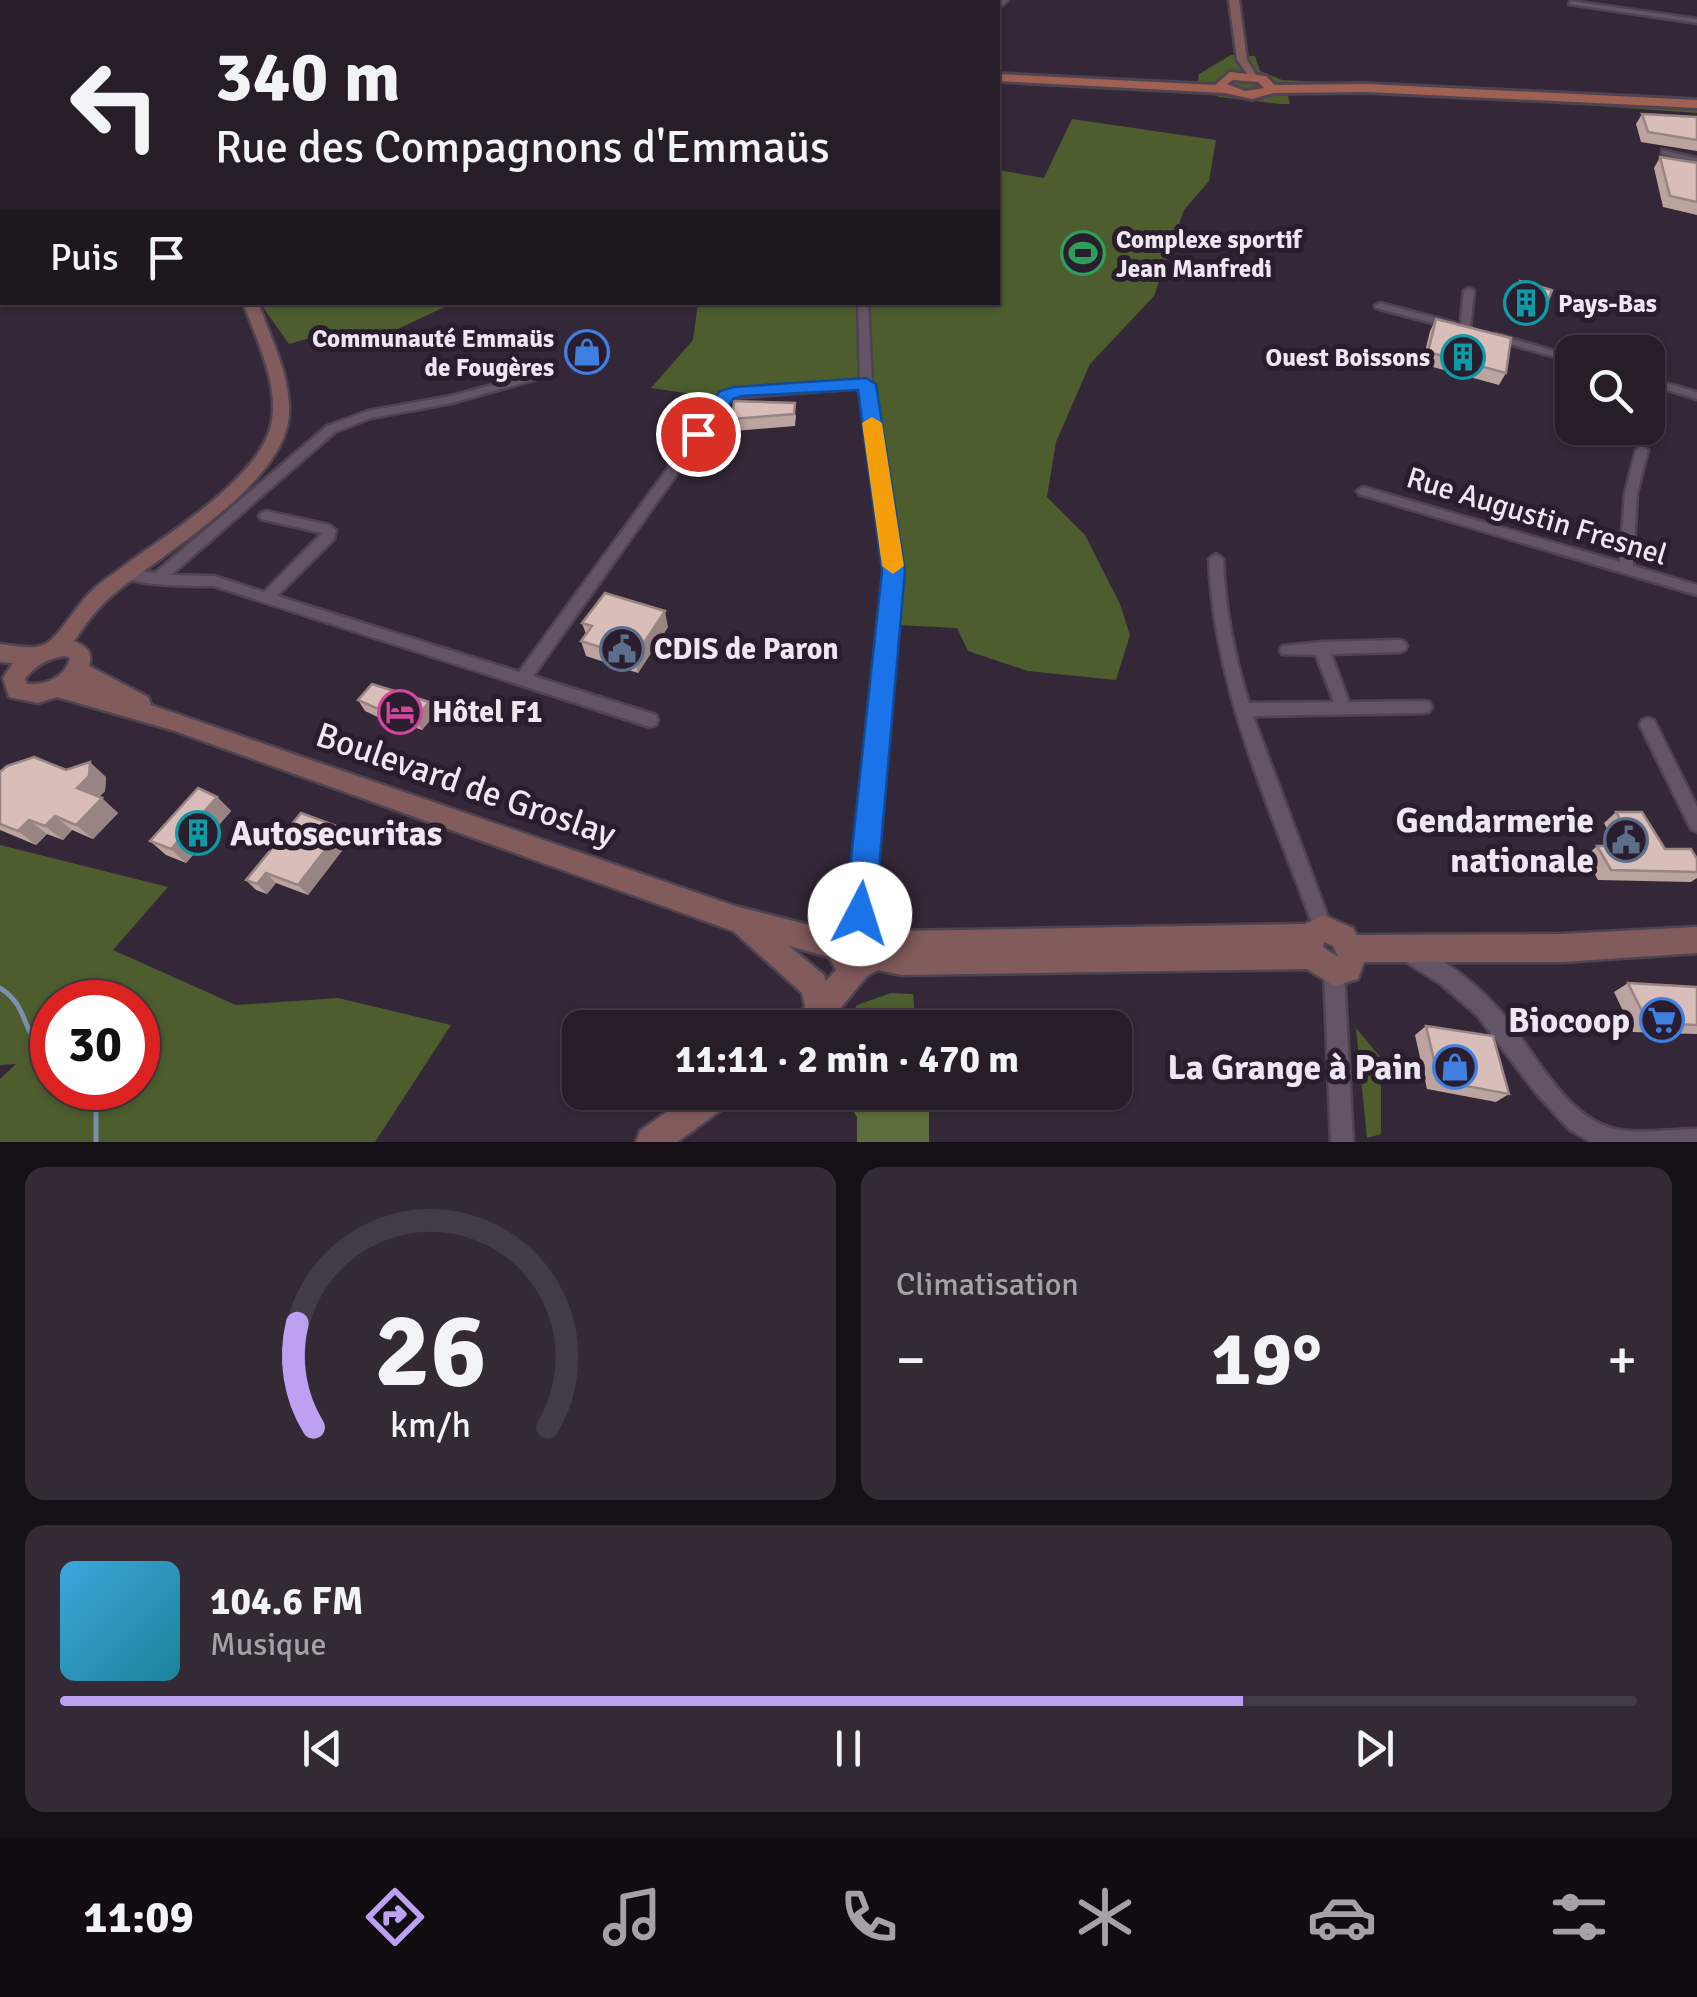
<!DOCTYPE html>
<html lang="fr">
<meta charset="utf-8">
<style>
:root{--surface:#271d29;--page:#332a35;--text:#f1f3f6;--muted:#a4a2a8;--line:#433b46;--accent:#bca0f2}
body{margin:0;font-family:Signika,sans-serif;background:var(--page);color:var(--text);height:100vh;display:flex;flex-direction:column;font-size:38px;white-space:nowrap}
*{box-sizing:border-box;margin:0}
p{font-size:32px;color:var(--muted)}
.icon{flex:none;width:55px;height:55px;fill:none;stroke:currentColor;stroke-width:2;stroke-linecap:round;stroke-linejoin:round}
.map{position:relative;height:1142px;overflow:hidden}
.panel{display:flex;flex-direction:column;gap:25px;padding:25px;background:#151017;flex:1}
.panel>*{flex:none}
.hud{position:absolute;left:0px;top:0px;width:1000px;height:305px;box-shadow:0 2px 8px #0004,0 0 0 2px var(--line);background:#271d29;color:var(--text);overflow:hidden}
.tools{position:absolute;left:1555px;top:335px;display:grid;gap:20px}
.tools a{display:grid;place-items:center;width:110px;height:110px;border-radius:20px;background:var(--surface);box-shadow:0 2px 8px #0004,0 0 0 2px var(--line);font-size:50px}
.speed{position:absolute;left:30px;top:980px;display:flex;gap:20px;font-size:50px;font-weight:700;text-align:center}
.speed>*{display:grid;place-content:center;width:130px;height:130px;border-radius:50%;background:var(--surface);box-shadow:0 2px 8px #0004,0 0 0 2px var(--line);line-height:1}
.speed .limit{border:15px solid #d22;background:#fff;color:#111}
.pin{position:absolute;display:grid;place-items:center;width:85px;height:85px;color:#fff;margin:-42px;border:5px solid #fff;border-radius:50%;box-shadow:0 2px 10px #0007}
.me{position:absolute;width:110px;margin:-55px;rotate:5deg;stroke-linejoin:round;filter:drop-shadow(0 0 8px #0008)}
.turn{display:flex;align-items:center;gap:35px;height:210px;padding:0 50px;font-size:45px}
.turn .icon{width:130px;height:130px;stroke-width:2.5}
.turn b{display:block;font-size:70px;line-height:85px}
.then{display:flex;align-items:center;height:95px;padding:0 50px;background:#0003;gap:20px;font-size:38px}
.big{font-size:75px;font-weight:700;line-height:1.1}
.panel .tile{flex:1;display:flex;flex-direction:column;justify-content:center;gap:15px;min-width:0;padding:0 35px;border-radius:20px;background:var(--page)}
.panel .dial{align-items:center;gap:0}
.dial svg{height:260px;overflow:visible;fill:none;stroke:var(--line);stroke-width:7;stroke-linecap:round;text-anchor:middle}
.dial text{fill:var(--text);stroke:none}
.song{display:flex;align-items:center;gap:30px}
.cover{width:120px;height:120px;border-radius:15px;background:linear-gradient(135deg,hsl(200 70% 55%),hsl(190 70% 35%))}
.played{height:10px;border-radius:5px;background:linear-gradient(90deg,var(--accent) 75%,var(--line) 75%)}
.keys{display:flex;justify-content:space-around;direction:ltr}
.heat{display:flex;justify-content:space-between;align-items:center;font-size:55px;direction:ltr}
.panel .tiles{flex:1;display:grid;gap:25px;grid-template-columns:1fr 1fr}
.tile:last-child{grid-column:span 2}
.trip{position:absolute;left:562px;top:1010px;width:570px;height:100px;border-radius:20px;background:var(--surface);box-shadow:0 2px 8px #0004,0 0 0 2px var(--line);font-weight:700;line-height:100px;text-align:center}
.tab-bar{display:flex;height:160px;justify-content:space-around;align-items:center;background:#100c10;color:var(--muted)}
.tab-bar .icon{width:70px;height:70px}
.tab-bar .selected{color:var(--accent)}
.tab-bar b{font-size:45px;color:var(--text)}
.map>svg:first-child{display:block}
.green{fill:#4d5d2e;fill-rule:evenodd}
.forest{fill:#5c6e3b}
.lines{fill:none;stroke-linecap:round;stroke-linejoin:round}
.stream{stroke:#7c8fb0;stroke-width:5}
.street-casing{stroke:#4e4350;stroke-width:5}
.secondary-casing{stroke:#4e4350;stroke-width:5}
.primary-casing{stroke:#4e4350;stroke-width:6}
.street{fill:#635566;fill-rule:evenodd}
.secondary{fill:#825b5c;fill-rule:evenodd}
.primary{fill:#a16152;fill-rule:evenodd}
.wall{fill:#bba39f}
.shaded-wall{fill:#988482}
.building{fill:#d9bdb9;stroke:#988482;stroke-width:2.5}
.route{fill:#1a73e8;stroke:#114b97;stroke-width:2.5}
.slow{fill:#f59e0b}
.labels{text-anchor:middle;stroke-width:10;stroke-linejoin:round;paint-order:stroke}
.far-poi-label{font-size:25px;font-weight:bold;fill:#eee6f0;stroke:#2a1d2d;text-anchor:start}
.street-label{font-size:30px;fill:#eee6f0;stroke:#2a1d2d}
.poi-label{font-size:30px;font-weight:bold;fill:#eee6f0;stroke:#2a1d2d;text-anchor:start}
.near-street-label{font-size:35px;fill:#eee6f0;stroke:#2a1d2d}
.near-poi-label{font-size:35px;font-weight:bold;fill:#eee6f0;stroke:#2a1d2d;text-anchor:end}
</style>
<div class="map">
<svg width="1697" height="1142" viewBox="0 0 1697 1142">
<rect width="100%" height="100%" fill="#342737"/>
<!-- green -->
<g class="green">
<polygon points="1231,55 1255,56 1260,71 1282,80 1697,100 1697,113 1471,97 1303,92 1287,92 1290,104 1281,104 1219,97 1197,85 1199,74"/>
<polygon points="1072,119 1216,140 1209,181 1184,210 1154,296 1090,364 1056,442 1047,497 1085,535 1120,604 1130,635 1116,680 1028,671 968,651 957,628 898,625 902,572 869,378 736,386 713,397 651,388 693,340 698,303 998,302 998,170 1044,178"/>
<polygon points="260,303 453,303 349,352 313,337 289,344"/>
<path d="M0,845L168,887L113,950L236,1005L338,998L451,1025L375,1142H0V1079L16,1064L0,1065ZM52,1002H138V1088H52Z"/>
<polygon points="891,993 913,994 916,1027 840,1028 857,1005"/>
<polygon points="1356,1028 1381,1058 1381,1134 1367,1138"/>
</g>
<!-- forest -->
<polygon class="forest" points="842,1093 929,1093 929,1142 857,1142 857,1117"/>
<g class="lines">
<!-- stream -->
<g class="stream">
<path d="M0,988C29,1006 21,1031 42,1047L52,1046"/>
<polyline points="88,1088 96,1093 96,1142"/>
</g>
<!-- street casing -->
<g class="street-casing">
<g id="street">
<polygon points="120,0 127,0 125,2 119,2"/>
<polygon points="1001,0 1008,0 998,9 998,4"/>
<polygon points="1571,1 1697,19 1697,23 1569,4"/>
<polygon points="1662,150 1697,158 1697,164 1662,154"/>
<polygon points="1469,288 1474,291 1470,329 1465,332 1460,329 1464,291"/>
<path d="M858,302H868L872,384L901,571L870,931L868,937L861,940L854,937L852,931L887,571L861,388L731,398L533,676L656,715L658,720L656,725L650,727L214,586C191,586 136,587 119,574L126,569L155,573L327,426L368,411L451,396L533,374L539,377L537,379L452,403L371,418L335,432L171,575L214,576L264,592L322,533L261,519L259,516L261,513L266,511L329,525L336,530L334,539L277,596L519,672L723,393L860,381Z"/>
<polygon points="1380,303 1455,323 1456,325 1451,328 1376,308 1375,306"/>
<polygon points="1496,334 1572,356 1572,362 1492,339 1492,335"/>
<polygon points="1648,378 1697,392 1697,399 1648,384"/>
<polygon points="1642,446 1648,450 1637,493 1633,566 1697,585 1697,595 1359,494 1357,491 1363,487 1620,562 1625,493 1636,450"/>
<path d="M1216,554L1223,559C1225,609 1234,656 1249,703L1334,702L1316,655L1282,654L1280,650L1282,646L1321,642L1400,640L1405,642L1407,646L1405,650L1400,652L1331,654L1349,702L1424,701L1429,702L1432,707L1429,712L1424,713L1253,716L1332,928L1330,934L1323,937L1316,934L1314,928C1270,808 1214,689 1209,559Z"/>
<polygon points="1648,718 1654,720 1697,807 1697,832 1691,829 1640,725 1642,720"/>
<path d="M1410,944C1446,959 1482,988 1507,1019C1537,1056 1568,1122 1620,1130C1644,1134 1672,1129 1697,1129V1142H1591L1569,1129L1536,1093L1477,1015L1442,985L1403,960L1401,953L1403,946Z"/>
<polygon points="1334,962 1341,965 1344,972 1353,1142 1331,1142 1324,972 1327,965"/>
</g>
</g>
<!-- secondary casing -->
<g class="secondary-casing">
<g id="secondary">
<polygon points="1229,0 1239,0 1247,60 1259,79 1251,79 1237,60"/>
<path d="M243,302H258C270,337 290,374 289,412C288,484 158,555 108,599C95,611 84,626 74,641C87,647 93,651 89,666L148,697L151,705L735,906L833,931L840,924L857,918L879,928L899,931L1305,924L1323,915L1353,928L1357,935L1562,934L1697,927V953L1562,962H1364L1358,979L1334,986L1307,969L902,975L878,970L867,976L824,1028H791L805,1006L802,993L733,931L172,730L57,697L38,703L9,697L3,678L13,663L0,662V644C17,646 38,652 51,640C68,624 78,602 96,587C144,547 252,489 270,429C282,388 256,339 243,302ZM65,656L70,658C65,678 46,685 27,684L25,679C36,665 48,658 65,656ZM1324,942L1333,946L1338,957L1323,947ZM789,946L829,957L836,970L826,981L824,975Z"/>
<polygon points="694,1092 735,1092 731,1103 677,1142 636,1142 640,1131"/>
</g>
</g>
<!-- primary casing -->
<g class="primary-casing">
<g id="primary">
<rect x="513" y="0" width="10" height="2"/>
<path d="M1230,72L1266,76L1275,85L1367,84L1697,100V108L1367,92L1274,93L1252,99L1225,93L998,81V74L1215,85ZM1233,80L1258,82L1264,88L1245,91L1227,84Z"/>
</g>
</g>
<!-- street -->
<use href="#street" class="street"/>
<!-- secondary -->
<use href="#secondary" class="secondary"/>
<!-- primary -->
<use href="#primary" class="primary"/>
</g>
<!-- wall -->
<g class="wall">
<polygon points="1642,114 1697,117 1697,151 1641,142 1636,124"/>
<polygon points="1660,157 1697,163 1697,215 1663,207 1654,168"/>
<polygon points="1520,281 1547,303 1540,315 1507,305"/>
<polygon points="1436,319 1506,373 1499,385 1422,364 1430,331"/>
<polygon points="734,401 796,415 795,426 734,431 732,419"/>
<polygon points="582,623 668,627 638,673 586,656 581,641 586,634"/>
<polygon points="358,700 435,714 422,730 402,723 399,727 365,711"/>
<polygon points="66,770 106,777 105,791 99,797 118,813 93,839 72,830 63,840 47,834 36,845 0,830 0,772"/>
<polygon points="217,797 231,811 186,863 166,855 150,841"/>
<polygon points="1616,812 1665,849 1697,859 1697,878 1691,882 1598,880 1585,857 1597,846 1616,846 1604,823"/>
<polygon points="351,839 308,895 276,883 267,894 256,890 246,880"/>
<polygon points="1628,983 1697,987 1697,1034 1633,1032 1614,992"/>
<polygon points="1426,1026 1509,1094 1496,1102 1427,1089 1415,1035"/>
</g>
<!-- shaded-wall -->
<g class="shaded-wall">
<polygon points="665,611 668,627 638,673 634,658"/>
<polygon points="429,702 435,714 422,730 415,719"/>
<polygon points="395,712 402,723 399,727 392,715"/>
<polygon points="90,762 106,777 105,791 93,803 77,788"/>
<polygon points="217,797 231,811 186,863 171,849"/>
<polygon points="102,798 118,813 93,839 76,825"/>
<polygon points="55,816 72,830 63,840 45,826"/>
<polygon points="29,820 47,834 36,845 18,831"/>
<polygon points="342,828 351,839 308,895 298,885"/>
<polygon points="266,873 276,883 267,894 257,884"/>
</g>
<!-- building -->
<g class="building">
<polygon points="1642,114 1697,117 1697,140 1648,132"/>
<polygon points="1660,157 1697,163 1697,202 1670,196"/>
<polygon points="1520,281 1552,290 1547,303 1514,293"/>
<polygon points="1436,319 1511,338 1506,373 1428,352"/>
<polygon points="734,401 795,403 794,414 732,419"/>
<polygon points="605,593 665,611 634,658 581,641 592,626 582,623"/>
<polygon points="372,684 429,702 415,719 395,712 392,715 358,700"/>
<polygon points="34,757 66,770 90,762 89,776 77,788 102,798 76,825 55,816 45,826 29,820 18,831 0,824 0,772 7,766"/>
<polygon points="198,788 217,797 171,849 150,841"/>
<polygon points="1616,812 1642,812 1665,849 1691,849 1697,859 1697,872 1611,870 1597,846 1635,846"/>
<polygon points="301,813 342,828 298,885 266,873 257,884 246,880"/>
<polygon points="1628,983 1697,987 1697,1025 1648,1023"/>
<polygon points="1426,1026 1493,1036 1509,1094 1439,1081"/>
</g>
<!-- route -->
<polygon class="route" points="866,378 876,384 905,571 875,914 870,925 860,929 849,925 845,914 882,571 858,390 742,396 733,399 705,439 698,441 688,434 720,391 734,387"/>
<!-- slow -->
<polygon class="slow" points="872,417 882,423 904,566 893,574 882,566 862,423"/>
<!-- icons -->
<defs>
<g id="stadium-ring" transform="scale(2.25)"><circle r="9.5" fill="#2a1d2d" stroke="#2e9e5b" stroke-width="1.5"/><path d="M0-5a6.5 5 0 1 0 0 10a6.5 5 0 1 0 0-10ZM-3.5-1.8h7v3.6h-7Z" fill="#2e9e5b"/></g>
<g id="building-ring" transform="scale(2.25)"><circle r="9.5" fill="#2a1d2d" stroke="#0f9aa8" stroke-width="1.5"/><path d="M-4-6H4V6H1V3H-1V6H-4ZM-2.5-4.3h1.7v1.8h-1.7ZM.8-4.3h1.7v1.8H.8ZM-2.5-1h1.7V.8h-1.7ZM.8-1h1.7V.8H.8Z" fill="#0f9aa8"/></g>
<g id="shop-ring" transform="scale(2.25)"><circle r="9.5" fill="#2a1d2d" stroke="#3f7fe0" stroke-width="1.5"/><path d="M-5-2.5h2.3a2.7 3.5 0 0 1 5.4 0H5L5.5 6h-11ZM-1.5-2.5h3a1.5 2.3 0 0 0-3 0Z" fill="#3f7fe0"/></g>
<g id="civic-ring" transform="scale(2.25)"><circle r="9.5" fill="#2a1d2d" stroke="#5c6f8a" stroke-width="1.5"/><path d="M-.6-6.5H3V-4.5H.6V-3L4-1V1h2V6H-6V1h2V-1L-.6-3ZM-1.2 2.5V6h2.4V2.5Z" fill="#5c6f8a"/></g>
<g id="hotel-ring" transform="scale(2.25)"><circle r="9.5" fill="#2a1d2d" stroke="#d1479c" stroke-width="1.5"/><path d="M-6-4.5h1.5V1H6V5H4.5V3h-9V5H-6ZM-4 0a1.8 1.8 0 1 1 3.6 0ZM.5 0V-2.5h3Q6-2.5 6 0Z" fill="#d1479c"/></g>
<g id="supermarket-ring" transform="scale(2.25)"><circle r="9.5" fill="#2a1d2d" stroke="#3f7fe0" stroke-width="1.5"/><path d="M-6-5.5h2.5l.6 2H6L4.5 2H-2.5L-4.4-4H-6ZM-1.5 3.2a1.3 1.3 0 1 0 .1 0ZM3 3.2a1.3 1.3 0 1 0 .1 0Z" fill="#3f7fe0"/></g>
</defs>
<g fill-rule="evenodd">
<use href="#stadium-ring" x="1083" y="253"/>
<use href="#building-ring" x="1526" y="303"/>
<use href="#shop-ring" x="587" y="352"/>
<use href="#building-ring" x="1463" y="357"/>
<use href="#civic-ring" x="622" y="649"/>
<use href="#hotel-ring" x="400" y="712"/>
<use href="#building-ring" x="198" y="833"/>
<use href="#civic-ring" x="1626" y="840"/>
<use href="#supermarket-ring" x="1662" y="1020"/>
<use href="#shop-ring" x="1455" y="1067"/>
</g>
<g class="labels">
<!-- far-poi labels -->
<g class="far-poi-label">
<text x="1116" y="248">Complexe sportif<tspan x="1116" dy="29">Jean Manfredi</tspan></text>
<text x="1558" y="312">Pays-Bas</text>
<text x="554" y="347" text-anchor="end">Communauté Emmaüs<tspan x="554" dy="29">de Fougères</tspan></text>
<text x="1430" y="366" text-anchor="end">Ouest Boissons</text>
</g>
<!-- street labels -->
<g class="street-label">
<text transform="translate(1537 516) rotate(17)" y="10">Rue Augustin Fresnel</text>
</g>
<!-- poi labels -->
<g class="poi-label">
<text x="654" y="659">CDIS de Paron</text>
<text x="432" y="722">Hôtel F1</text>
</g>
<!-- near-street labels -->
<g class="near-street-label">
<text transform="translate(466 784) rotate(19)" y="12">Boulevard de Groslay</text>
</g>
<!-- near-poi labels -->
<g class="near-poi-label">
<text x="1594" y="832">Gendarmerie<tspan x="1594" dy="40">nationale</tspan></text>
<text x="230" y="845" text-anchor="start">Autosecuritas</text>
<text x="1630" y="1032">Biocoop</text>
<text x="1422" y="1079">La Grange à Pain</text>
</g>
</g>
</svg>
<div class="tools">
<a><svg class="icon" aria-label="search" viewBox="0 0 24 24"><circle cx="10" cy="10" r="6"/><path d="M15 15l6 6"/></svg></a>
</div>
<div class="speed"><div class="limit">30</div></div>
<div class="pin" style="left:698px;top:434px;background:#d93025"><svg class="icon" aria-label="arrive" viewBox="0 0 24 24"><path d="M6 21V4h12l-3 4 3 4H6"/></svg></div>
<svg class="me" style="left:860px;top:914px" viewBox="-20 -20 40 40"><circle r="19" fill="#fff"/><path d="M0-13L10 11 0 6-10 11z" fill="#1a73e8"/></svg>
<div class="trip">11:11 · 2 min · 470 m</div>
<div class="hud">
<div class="turn"><svg class="icon" aria-label="left" viewBox="0 0 24 24"><path d="M17 20v-9H6M10 6l-5 5 5 5"/></svg><div><b>340 m</b>Rue des Compagnons d'Emmaüs</div></div>
<div class="then">Puis<svg class="icon" aria-label="arrive" viewBox="0 0 24 24"><path d="M6 21V4h12l-3 4 3 4H6"/></svg></div>
</div>
</div>
<section class="panel">
<div class="tiles">
<div class="tile dial"><svg viewBox="0 0 100 80">
<path d="M14 69A42 42 0 1 1 86 69"/>
<path d="M14 69A42 42 0 0 1 9 37" stroke="#bca0f2"/>
<text x="50" y="56" font-size="32" font-weight="700">26</text>
<text x="50" y="72" font-size="11">km/h</text>
</svg></div>
<div class="tile"><p>Climatisation</p>
<div class="heat"><a>−</a><b class="big">19°</b><a>+</a></div>
</div>
<div class="tile">
<div class="song"><i class="cover"></i><div><b>104.6 FM</b><p>Musique</p></div></div>
<div class="played"></div>
<div class="keys"><svg class="icon" aria-label="previous" viewBox="0 0 24 24"><path d="M18 5L8 12l10 7zM5 5v14"/></svg><svg class="icon" aria-label="pause" viewBox="0 0 24 24"><path d="M8 5v14M16 5v14"/></svg><svg class="icon" aria-label="next" viewBox="0 0 24 24"><path d="M6 5l10 7-10 7zM19 5v14"/></svg></div>
</div>
</div>
</section>
<nav class="tab-bar">
<b>11:09</b>
<svg class="icon selected" aria-label="directions" viewBox="0 0 24 24"><path d="M12 3l9 9-9 9-9-9zM9 14v-3h6M13 9l2 2-2 2"/></svg>
<svg class="icon" aria-label="music" viewBox="0 0 24 24"><path d="M9 18V5l10-2v13"/><circle cx="6" cy="18" r="3"/><circle cx="16" cy="16" r="3"/></svg>
<svg class="icon" aria-label="phone" viewBox="0 0 24 24"><path d="M5 4h4l2 5-3 2q2 4 5 5l2-3 5 2v4C11 20 4 13 5 4z"/></svg>
<svg class="icon" aria-label="climate" viewBox="0 0 24 24"><path d="M12 3v18M4 7l16 10M4 17L20 7"/></svg>
<svg class="icon" aria-label="car" viewBox="0 0 24 24"><path d="M5 17H2v-5l4-1 3-4h7l3 4 3 1v5h-3M9 17h6M6 11h13"/><circle cx="7" cy="17" r="2"/><circle cx="17" cy="17" r="2"/></svg>
<svg class="icon" aria-label="filters" viewBox="0 0 24 24"><path d="M4 7h16M4 17h16"/><circle cx="9" cy="7" r="2"/><circle cx="15" cy="17" r="2"/></svg>
</nav>
